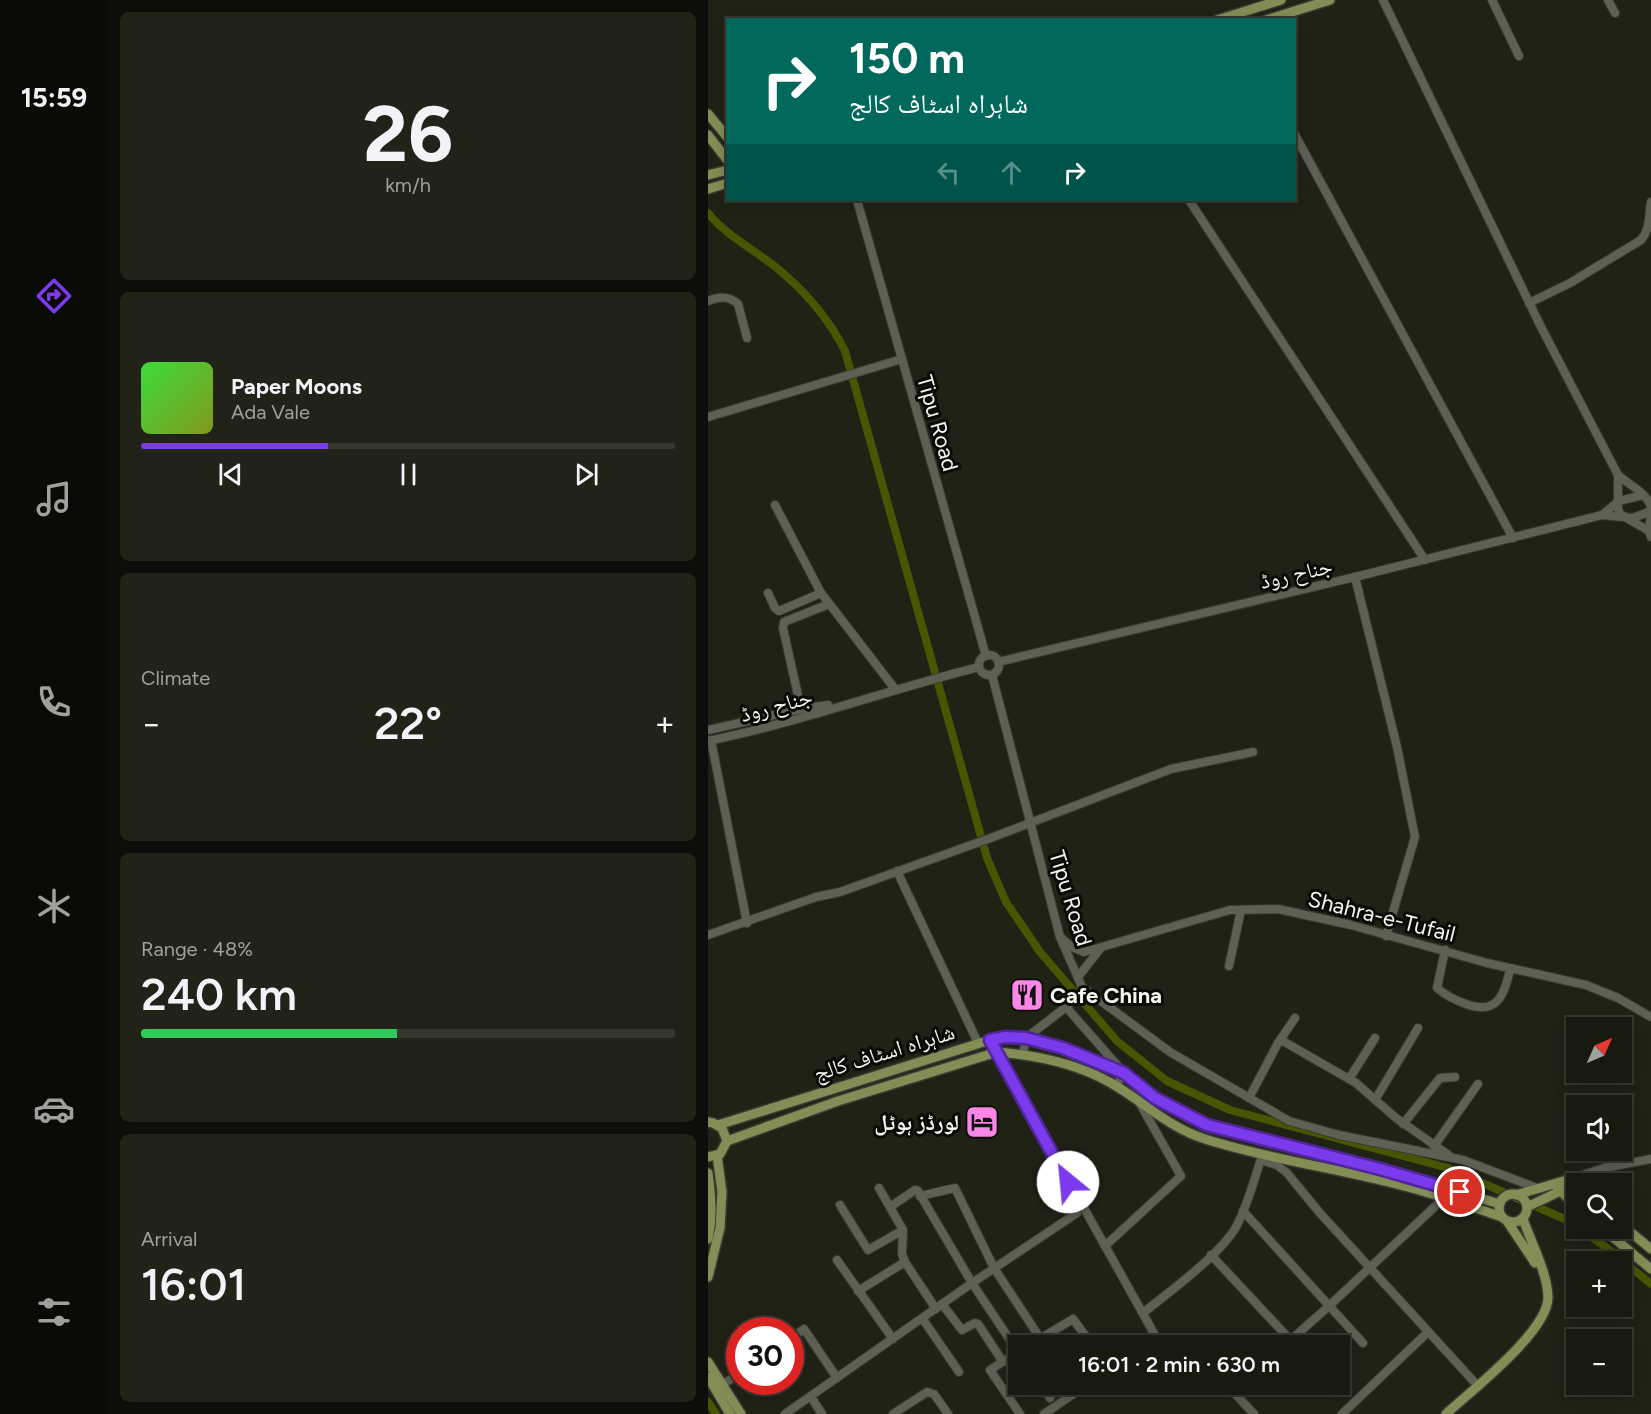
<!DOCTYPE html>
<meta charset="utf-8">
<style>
:root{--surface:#181a10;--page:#212319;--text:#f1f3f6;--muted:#9fa19f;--line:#363830;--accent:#7c3aed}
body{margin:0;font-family:Figtree,"Noto Naskh Arabic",sans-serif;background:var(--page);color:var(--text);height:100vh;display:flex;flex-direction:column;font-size:22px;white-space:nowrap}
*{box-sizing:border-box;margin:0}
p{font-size:20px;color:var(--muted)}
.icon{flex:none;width:33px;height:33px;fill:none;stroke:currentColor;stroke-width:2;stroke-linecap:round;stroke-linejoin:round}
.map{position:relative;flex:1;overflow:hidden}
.drawer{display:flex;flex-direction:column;gap:12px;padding:12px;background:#0d0e09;width:600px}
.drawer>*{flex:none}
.top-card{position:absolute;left:18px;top:18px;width:570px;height:183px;border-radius:0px;box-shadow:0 3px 15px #0003,0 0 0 2px var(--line);background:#00695c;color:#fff;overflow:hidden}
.needle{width:39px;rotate:45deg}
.tools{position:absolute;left:858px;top:1017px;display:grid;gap:12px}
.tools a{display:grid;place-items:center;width:66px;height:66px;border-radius:0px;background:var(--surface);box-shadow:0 3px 15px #0003,0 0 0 2px var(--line);font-size:30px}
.speed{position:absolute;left:18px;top:1317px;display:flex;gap:12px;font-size:30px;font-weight:700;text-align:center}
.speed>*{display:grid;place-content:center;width:78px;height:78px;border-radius:50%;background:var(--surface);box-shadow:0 3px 15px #0003,0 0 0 2px var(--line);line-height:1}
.speed .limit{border:9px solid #d22;background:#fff;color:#111}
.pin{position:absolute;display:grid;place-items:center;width:51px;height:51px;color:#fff;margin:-26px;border:3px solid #fff;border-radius:50%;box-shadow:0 2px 6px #0007}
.me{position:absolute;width:66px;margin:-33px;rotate:332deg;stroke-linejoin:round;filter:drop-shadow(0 0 4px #0008)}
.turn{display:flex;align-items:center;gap:21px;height:126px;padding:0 24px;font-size:27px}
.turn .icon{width:78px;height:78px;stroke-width:2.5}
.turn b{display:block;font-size:42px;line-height:51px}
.lanes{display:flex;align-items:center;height:57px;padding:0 24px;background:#0003;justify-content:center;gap:30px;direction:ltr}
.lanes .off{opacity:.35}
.big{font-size:45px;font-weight:600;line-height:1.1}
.drawer .tile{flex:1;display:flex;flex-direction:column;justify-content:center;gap:9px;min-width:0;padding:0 21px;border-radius:9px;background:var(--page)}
.drawer .dial{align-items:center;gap:0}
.dial b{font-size:78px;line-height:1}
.song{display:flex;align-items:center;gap:18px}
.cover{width:72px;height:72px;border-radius:9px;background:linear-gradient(135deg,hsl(120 70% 55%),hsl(70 70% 35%))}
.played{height:6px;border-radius:3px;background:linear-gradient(90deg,var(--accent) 35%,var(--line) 35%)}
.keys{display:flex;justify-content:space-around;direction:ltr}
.heat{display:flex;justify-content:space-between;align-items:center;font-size:33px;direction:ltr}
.charge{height:9px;border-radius:4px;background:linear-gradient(90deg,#34c759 48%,var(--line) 0)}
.trip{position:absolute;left:300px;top:1335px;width:342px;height:60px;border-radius:0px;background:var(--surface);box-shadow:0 3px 15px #0003,0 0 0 2px var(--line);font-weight:600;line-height:60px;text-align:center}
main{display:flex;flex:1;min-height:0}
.menu{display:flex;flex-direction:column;width:108px;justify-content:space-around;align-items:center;background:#0a0a06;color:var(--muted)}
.menu .icon{width:42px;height:42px}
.menu .selected{color:var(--accent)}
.menu b{font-size:27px;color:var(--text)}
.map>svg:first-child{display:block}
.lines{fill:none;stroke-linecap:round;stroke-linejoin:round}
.canal{stroke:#4a5502;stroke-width:8}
.minor-casing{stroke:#393b32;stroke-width:10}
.major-casing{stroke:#393b32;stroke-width:12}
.minor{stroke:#5d6052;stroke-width:8}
.major{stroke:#838e56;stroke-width:9}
.route-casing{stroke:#51269a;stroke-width:15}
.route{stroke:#7c3aed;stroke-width:10}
.labels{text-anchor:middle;stroke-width:6;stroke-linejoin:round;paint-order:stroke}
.street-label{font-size:22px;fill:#f4f6ee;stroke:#0a0b06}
.poi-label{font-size:22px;font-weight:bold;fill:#f4f6ee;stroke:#0a0b06;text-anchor:start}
</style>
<main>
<nav class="menu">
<b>15:59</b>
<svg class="icon selected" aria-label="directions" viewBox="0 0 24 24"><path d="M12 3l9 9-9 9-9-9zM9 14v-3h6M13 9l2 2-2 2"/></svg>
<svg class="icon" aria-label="music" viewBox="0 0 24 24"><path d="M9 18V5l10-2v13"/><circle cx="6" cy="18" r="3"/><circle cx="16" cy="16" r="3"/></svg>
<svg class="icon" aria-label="phone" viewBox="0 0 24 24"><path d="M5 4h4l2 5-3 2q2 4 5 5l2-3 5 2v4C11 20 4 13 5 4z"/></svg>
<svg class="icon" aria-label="climate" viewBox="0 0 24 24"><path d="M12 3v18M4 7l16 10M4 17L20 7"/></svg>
<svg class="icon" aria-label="car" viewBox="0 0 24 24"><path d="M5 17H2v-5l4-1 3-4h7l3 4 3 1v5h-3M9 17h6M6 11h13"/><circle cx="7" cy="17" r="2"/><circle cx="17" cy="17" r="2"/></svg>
<svg class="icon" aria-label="filters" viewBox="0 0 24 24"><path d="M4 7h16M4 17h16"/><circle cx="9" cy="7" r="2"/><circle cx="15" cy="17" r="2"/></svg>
</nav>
<section class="drawer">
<div class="tile dial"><b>26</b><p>km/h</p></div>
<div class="tile">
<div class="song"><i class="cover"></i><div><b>Paper Moons</b><p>Ada Vale</p></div></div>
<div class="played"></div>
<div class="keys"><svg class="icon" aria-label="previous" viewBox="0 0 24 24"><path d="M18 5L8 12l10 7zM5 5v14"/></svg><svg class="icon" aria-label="pause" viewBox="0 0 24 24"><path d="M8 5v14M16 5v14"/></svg><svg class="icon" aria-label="next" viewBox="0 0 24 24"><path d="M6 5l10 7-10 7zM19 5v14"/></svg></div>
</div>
<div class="tile"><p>Climate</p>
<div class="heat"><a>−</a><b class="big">22°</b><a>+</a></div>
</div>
<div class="tile"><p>Range · 48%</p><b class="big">240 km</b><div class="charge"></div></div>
<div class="tile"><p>Arrival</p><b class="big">16:01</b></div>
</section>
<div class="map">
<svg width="943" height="1414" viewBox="0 0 943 1414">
<rect width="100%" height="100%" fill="#202216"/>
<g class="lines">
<!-- canal -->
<g class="canal">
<path d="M0,213C21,239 52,252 76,274C100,295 123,323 137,351L279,858L298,902L332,952L409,1041L459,1081L522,1110L740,1168L859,1220L868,1227"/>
<polyline points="871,1228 899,1248 943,1284"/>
<polyline points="0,1402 8,1414"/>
</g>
<!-- minor casing -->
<g class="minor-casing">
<g id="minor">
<path d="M675,0L832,325L910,475C921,485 939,493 943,507"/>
<polyline points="784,0 811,56"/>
<polyline points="900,0 907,13"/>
<polyline points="586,133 805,538"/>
<polyline points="149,200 278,656"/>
<polyline points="481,200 717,560"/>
<path d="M0,301C11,297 20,295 30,304L39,338"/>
<path d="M821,303L862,283L933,240C943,227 940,219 943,202"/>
<polyline points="0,417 194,359"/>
<polyline points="910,475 910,509 912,514 941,531"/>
<polyline points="67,505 113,593 187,689"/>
<polyline points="943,514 941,531 943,537"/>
<polyline points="894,515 911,501 935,495"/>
<polyline points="647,577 689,747 707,837 678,936"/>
<polyline points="60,593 67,608 71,611 113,593"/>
<circle cx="281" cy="665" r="10"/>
<polyline points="290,662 647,577 894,515 925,518 943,511"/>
<polyline points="284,675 352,937 374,987 371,993 358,1007 416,1073 408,1086"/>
<polyline points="93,709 75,628 76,622 121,604"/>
<polyline points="0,730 93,709 120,705"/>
<polyline points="3,740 39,923"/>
<path d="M0,741C92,722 180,690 271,667"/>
<polyline points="189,871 270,1043"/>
<polyline points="0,935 108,897 132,892 280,839 463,769 545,752"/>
<polyline points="352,937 364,947 376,952 522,910 570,909 643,925 779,963 878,985 910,998 943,1017"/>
<path d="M737,950L729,988C741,998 773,1015 787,1003C797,995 799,979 803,968"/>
<polyline points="521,966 533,910"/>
<polyline points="370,977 392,949"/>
<polyline points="374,987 462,1052 581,1121 631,1135 755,1160 829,1188"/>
<polyline points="282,1040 453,1346"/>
<polyline points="573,1040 648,1083 688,1118 742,1156"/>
<polyline points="315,1054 318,1038 358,1007"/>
<polyline points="641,1079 667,1038"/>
<polyline points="541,1098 570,1043 587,1018"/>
<polyline points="667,1100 710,1028"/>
<polyline points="695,1124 732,1078 747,1077"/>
<polyline points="726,1146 770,1084"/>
<polyline points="553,1160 569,1165 579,1173 611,1212 769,1385"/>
<polyline points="859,1180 896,1168 943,1159"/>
<polyline points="171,1188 195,1230 194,1254 197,1262 228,1309"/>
<polyline points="212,1196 247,1188 286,1268 332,1338"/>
<polyline points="132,1205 160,1250 195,1230"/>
<polyline points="182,1207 207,1190 210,1191 264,1283 310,1352"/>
<polyline points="535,1211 655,1343"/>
<polyline points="397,1246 473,1176 431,1102"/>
<polyline points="503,1255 588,1346"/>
<polyline points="129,1260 185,1339"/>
<polyline points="150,1291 197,1262"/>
<polyline points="234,1304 254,1330 267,1323 270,1324 295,1362"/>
<path d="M435,1313C461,1292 512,1255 528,1227C540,1205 546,1180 554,1156"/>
<polyline points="214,1318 251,1372"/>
<polyline points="82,1339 96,1329 129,1378"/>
<polyline points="320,1346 365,1319 385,1346"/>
<polyline points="576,1346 621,1306 736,1198"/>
<polyline points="310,1352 282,1370 312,1414"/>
<polyline points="332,1384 342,1398"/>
<polyline points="353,1384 356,1389"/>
<polyline points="518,1384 546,1414"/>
<polyline points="14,1385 32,1373"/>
<polyline points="103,1397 114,1414"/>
<polyline points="77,1414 264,1283 369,1213"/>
<polyline points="185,1414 219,1392 226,1394 240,1414"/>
<polyline points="336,1414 380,1384"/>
<polyline points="634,1414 720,1332"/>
</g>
</g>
<!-- major casing -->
<g class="major-casing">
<g id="major">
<polyline points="509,20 573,0"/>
<polyline points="558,20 622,0"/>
<polyline points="0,114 20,138"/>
<polyline points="0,135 20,161"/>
<polyline points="0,175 20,170"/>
<polyline points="0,189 20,183"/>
<polyline points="0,1122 5,1123 14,1128 19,1141 12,1154 0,1157"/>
<polyline points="10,1125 282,1040 297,1037 318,1038 355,1048 416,1073 447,1098 499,1124 672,1169 792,1204"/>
<path d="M19,1141L130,1101L289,1052C327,1055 370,1064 403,1083C435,1101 461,1128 497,1139C566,1161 638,1169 707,1189C736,1197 765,1207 794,1217"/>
<path d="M0,1173C3,1197 5,1216 0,1239"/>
<polyline points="849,1187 868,1207"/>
<circle cx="805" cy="1208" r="14"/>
<polyline points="808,1195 859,1180 868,1188"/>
<polyline points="819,1207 865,1185"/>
<polyline points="799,1221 827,1263"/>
<polyline points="914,1225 943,1249"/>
<polyline points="894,1228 943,1269"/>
<polyline points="0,1277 12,1228 14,1192 9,1155"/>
<polyline points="0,1362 33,1414"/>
<polyline points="0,1377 22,1414"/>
<path d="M738,1414C764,1390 839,1332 840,1298C840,1274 823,1242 815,1219"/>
</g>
</g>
<!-- minor -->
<use href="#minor" class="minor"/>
<!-- major -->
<use href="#major" class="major"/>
</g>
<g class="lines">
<!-- route casing -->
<g class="route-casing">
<polyline id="route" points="360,1182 282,1040 297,1037 318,1038 355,1048 416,1073 447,1098 499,1125 672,1169 752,1192"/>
</g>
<!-- route -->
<use href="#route" class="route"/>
</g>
<!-- icons -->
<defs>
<g id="restaurant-square" transform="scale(1.725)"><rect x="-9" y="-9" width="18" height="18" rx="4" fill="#fa87e7" stroke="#0a0b06"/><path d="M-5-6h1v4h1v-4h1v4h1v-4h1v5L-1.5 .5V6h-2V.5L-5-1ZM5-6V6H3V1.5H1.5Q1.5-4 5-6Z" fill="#111"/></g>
<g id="hotel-square" transform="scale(1.725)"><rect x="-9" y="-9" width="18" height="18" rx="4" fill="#fa87e7" stroke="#0a0b06"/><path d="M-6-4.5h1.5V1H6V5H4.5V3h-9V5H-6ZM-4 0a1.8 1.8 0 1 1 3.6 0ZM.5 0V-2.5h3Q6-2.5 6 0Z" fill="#111"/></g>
</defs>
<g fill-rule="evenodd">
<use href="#restaurant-square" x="319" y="995"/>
<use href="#hotel-square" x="274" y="1122"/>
</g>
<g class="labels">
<!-- street labels -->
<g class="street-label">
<text transform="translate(230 423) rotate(74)" y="8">Tipu Road</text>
<text transform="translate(588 573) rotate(-13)" y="8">جناح روڈ</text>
<text transform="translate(68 705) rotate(-15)" y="8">جناح روڈ</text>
<text transform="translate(363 898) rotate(73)" y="8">Tipu Road</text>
<text transform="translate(674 916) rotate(14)" y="8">Shahra-e-Tufail</text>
<text transform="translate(176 1052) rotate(-17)" y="8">شاہراہ اسٹاف کالج</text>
</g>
<!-- poi labels -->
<g class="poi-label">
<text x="342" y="1003">Cafe China</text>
<text x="251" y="1130" text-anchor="end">لورڈز ہوٹل</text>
</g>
</g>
</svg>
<div class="tools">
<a><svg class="needle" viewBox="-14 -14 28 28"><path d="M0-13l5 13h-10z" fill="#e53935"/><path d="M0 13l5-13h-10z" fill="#9fa19f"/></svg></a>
<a><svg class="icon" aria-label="sound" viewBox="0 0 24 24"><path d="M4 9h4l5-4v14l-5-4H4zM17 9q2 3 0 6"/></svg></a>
<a><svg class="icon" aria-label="search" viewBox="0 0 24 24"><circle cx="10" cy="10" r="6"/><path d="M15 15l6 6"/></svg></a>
<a>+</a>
<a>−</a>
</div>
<div class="speed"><div class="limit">30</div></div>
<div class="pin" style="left:752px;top:1192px;background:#d93025"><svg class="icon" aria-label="arrive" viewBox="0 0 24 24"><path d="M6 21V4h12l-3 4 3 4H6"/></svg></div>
<svg class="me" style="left:360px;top:1182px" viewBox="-20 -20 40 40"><circle r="19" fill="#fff"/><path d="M0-13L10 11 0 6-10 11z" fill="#7c3aed"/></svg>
<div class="trip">16:01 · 2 min · 630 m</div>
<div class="top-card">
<div class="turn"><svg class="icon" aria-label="right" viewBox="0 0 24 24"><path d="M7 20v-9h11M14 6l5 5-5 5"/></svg><div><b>150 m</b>شاہراہ اسٹاف کالج</div></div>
<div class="lanes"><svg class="icon off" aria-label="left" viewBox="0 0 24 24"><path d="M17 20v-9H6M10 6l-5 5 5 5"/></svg><svg class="icon off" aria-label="ahead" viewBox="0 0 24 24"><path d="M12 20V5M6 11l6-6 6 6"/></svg><svg class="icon" aria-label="right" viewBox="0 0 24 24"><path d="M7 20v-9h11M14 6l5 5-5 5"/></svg></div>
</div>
</div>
</main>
